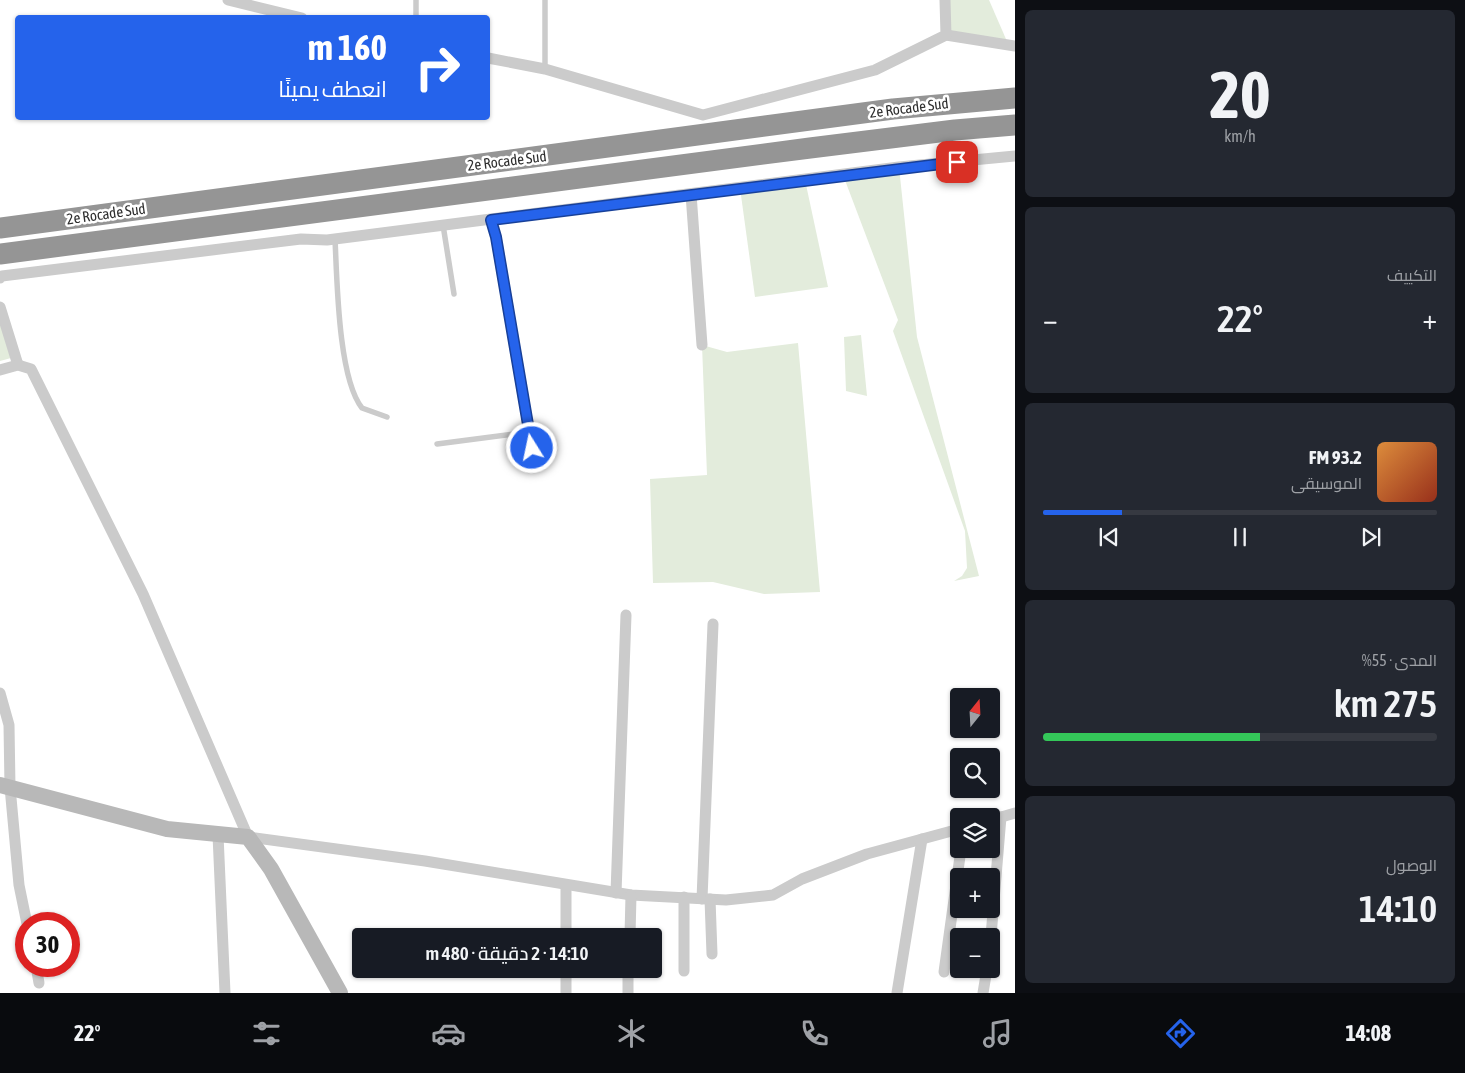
<!DOCTYPE html>
<html lang="ar">
<meta charset="utf-8">
<style>
:root{--surface:#171b24;--page:#242831;--text:#f1f3f6;--muted:#9ea1a6;--line:#363941;--accent:#2563eb}
body{margin:0;font-family:"Asap Condensed",Cairo,sans-serif;background:var(--page);color:var(--text);direction:rtl;height:100vh;display:flex;flex-direction:column;font-size:19px;white-space:nowrap}
*{box-sizing:border-box;margin:0}
p{font-size:16px;color:var(--muted)}
.icon{flex:none;width:28px;height:28px;fill:none;stroke:currentColor;stroke-width:2;stroke-linecap:round;stroke-linejoin:round}
.map{position:relative;flex:1;overflow:hidden;direction:ltr}
.sheet{display:flex;flex-direction:column;gap:10px;padding:10px;background:#0d0f14;width:450px}
.sheet>*{flex:none}
.hud{position:absolute;left:15px;top:15px;width:475px;height:105px;border-radius:5px;box-shadow:0 1px 4px #0004;direction:rtl;background:#2563eb;color:#fff;overflow:hidden}
.needle{width:32px;rotate:18deg}
.buttons{position:absolute;left:950px;top:688px;display:grid;gap:10px}
.buttons a{display:grid;place-items:center;width:50px;height:50px;border-radius:5px;background:var(--surface);box-shadow:0 1px 4px #0004;font-size:25px}
.speed{position:absolute;left:15px;top:912px;display:flex;gap:10px;font-size:25px;font-weight:700;text-align:center}
.speed>*{display:grid;place-content:center;width:65px;height:65px;border-radius:50%;background:var(--surface);box-shadow:0 1px 4px #0004;line-height:1}
.speed .limit{border:8px solid #d22;background:#fff;color:#111}
.pin{position:absolute;display:grid;place-items:center;width:42px;height:42px;color:#fff;margin:-21px;border-radius:10px;box-shadow:0 2px 8px #0006}
.me{position:absolute;width:55px;margin:-28px;rotate:350deg;stroke-linejoin:round;filter:drop-shadow(0 0 4px #0008)}
.turn{display:flex;align-items:center;gap:18px;height:105px;padding:0 20px;font-size:22px}
.turn .icon{width:65px;height:65px;stroke-width:2.5}
.turn b{display:block;font-size:35px;line-height:42px}
.big{font-size:38px;font-weight:600;line-height:1.1}
.sheet .tile{flex:1;display:flex;flex-direction:column;justify-content:center;gap:8px;min-width:0;padding:0 18px;border-radius:8px;background:var(--page)}
.sheet .dial{align-items:center;gap:0}
.dial b{font-size:65px;line-height:1}
.song{display:flex;align-items:center;gap:15px}
.cover{width:60px;height:60px;border-radius:8px;background:linear-gradient(135deg,hsl(30 70% 55%),hsl(10 70% 35%))}
.played{height:5px;border-radius:2px;background:linear-gradient(90deg,var(--accent) 20%,var(--line) 20%)}
.keys{display:flex;justify-content:space-around;direction:ltr}
.heat{display:flex;justify-content:space-between;align-items:center;font-size:28px;direction:ltr}
.charge{height:8px;border-radius:4px;background:linear-gradient(90deg,#34c759 55%,var(--line) 0)}
.trip{position:absolute;left:352px;top:928px;width:310px;height:50px;border-radius:5px;background:var(--surface);box-shadow:0 1px 4px #0004;font-weight:600;line-height:50px;text-align:center;direction:rtl}
.tab-bar{display:flex;height:80px;justify-content:space-around;align-items:center;background:#090b0e;color:var(--muted)}
.tab-bar .icon{width:35px;height:35px}
.tab-bar .current{color:var(--accent)}
.tab-bar b{font-size:22px;color:var(--text)}
main{display:flex;flex:1;min-height:0}
.map>svg:first-child{display:block}
.green{fill:#e3ecdc}
.lines{fill:none;stroke-linecap:round;stroke-linejoin:round}
.lane{stroke:#cbcbcb;stroke-width:5.5}
.street{stroke:#cbcbcb;stroke-width:11}
.secondary{stroke:#b8b8b8;stroke-width:16}
.highway{stroke:#959595;stroke-width:21}
.route-casing{stroke:#184099;stroke-width:12}
.route{stroke:#2563eb;stroke-width:9}
.labels{text-anchor:middle;stroke-width:5;stroke-linejoin:round;paint-order:stroke}
.street-label{font-size:15px;fill:#2e2e2e;stroke:#fff}
</style>
<main>
<section class="sheet">
<div class="tile dial"><b>20</b><p>km/h</p></div>
<div class="tile"><p>التكييف</p>
<div class="heat"><a>−</a><b class="big">22°</b><a>+</a></div>
</div>
<div class="tile">
<div class="song"><i class="cover"></i><div><b>93.2 FM</b><p>الموسيقى</p></div></div>
<div class="played"></div>
<div class="keys"><svg class="icon" aria-label="previous" viewBox="0 0 24 24"><path d="M18 5L8 12l10 7zM5 5v14"/></svg><svg class="icon" aria-label="pause" viewBox="0 0 24 24"><path d="M8 5v14M16 5v14"/></svg><svg class="icon" aria-label="next" viewBox="0 0 24 24"><path d="M6 5l10 7-10 7zM19 5v14"/></svg></div>
</div>
<div class="tile"><p>المدى · 55%</p><b class="big">275 km</b><div class="charge"></div></div>
<div class="tile"><p>الوصول</p><b class="big">14:10</b></div>
</section>
<div class="map">
<svg width="1015" height="993" viewBox="0 0 1015 993">
<rect width="100%" height="100%" fill="#fff"/>
<!-- green -->
<g class="green">
<polygon points="945,0 989,0 1009,46 946,35"/>
<polygon points="899,167 917,337 979,576 954,581 962,576 967,568 965,531 893,331 898,320 843,175"/>
<polygon points="805,180 828,287 755,297 740,188"/>
<polygon points="0,322 11,358 0,361"/>
<polygon points="861,335 867,396 846,391 844,337"/>
<polygon points="798,343 820,592 764,594 713,582 653,583 650,479 707,475 702,345 727,352"/>
</g>
<g class="lines">
<!-- lane -->
<g class="lane">
<polyline points="416,0 416,18"/>
<polyline points="545,0 545,69"/>
<polyline points="443,225 454,294"/>
<path d="M335,239C337,278 338,378 362,408L387,417"/>
<polyline points="437,444 529,432"/>
</g>
<!-- street -->
<g class="street">
<polyline points="228,0 302,18"/>
<polyline points="946,35 1015,46"/>
<polyline points="488,58 545,69 703,115 875,70 946,35 945,0"/>
<polyline points="691,194 702,345"/>
<polyline points="491,220 496,237 532,448"/>
<polyline points="0,278 2,276 301,239 327,240 899,167 1015,156"/>
<polyline points="0,307 18,365"/>
<polyline points="0,370 18,365 31,369 143,594 248,837 425,861 631,895 726,900 773,895 802,879 867,854 959,829"/>
<polyline points="0,693 9,725 10,787 19,885 27,924"/>
<polyline points="991,820 1015,813"/>
<polyline points="218,835 225,993"/>
<polyline points="616,893 626,615"/>
<polyline points="702,899 713,624"/>
<polyline points="710,899 712,954"/>
<polyline points="566,936 566,885"/>
<polyline points="630,936 631,895"/>
<polyline points="991,936 1001,817"/>
<polyline points="36,966 39,983"/>
<polyline points="566,969 566,993"/>
<polyline points="684,971 684,897"/>
<polyline points="944,972 961,849"/>
<polyline points="628,993 628,969"/>
<polyline points="897,993 922,839"/>
<polyline points="983,993 987,969"/>
</g>
<!-- secondary -->
<polyline class="secondary" points="0,785 167,829 248,837 271,869 340,993"/>
<!-- highway -->
<g class="highway">
<polyline points="0,228 893,109 1015,98"/>
<polyline points="0,254 810,148 955,130 1015,125"/>
</g>
</g>
<g class="lines">
<!-- route casing -->
<g class="route-casing">
<polyline id="route" points="532,448 496,237 491,220 957,162"/>
</g>
<!-- route -->
<use href="#route" class="route"/>
</g>
<g class="labels">
<!-- street labels -->
<g class="street-label">
<text transform="translate(909 108) rotate(-7)" y="5">2e Rocade Sud</text>
<text transform="translate(507 161) rotate(-7)" y="5">2e Rocade Sud</text>
<text transform="translate(106 214) rotate(-8)" y="5">2e Rocade Sud</text>
</g>
</g>
</svg>
<div class="buttons">
<a><svg class="needle" viewBox="-14 -14 28 28"><path d="M0-13l5 13h-10z" fill="#e53935"/><path d="M0 13l5-13h-10z" fill="#9ea1a6"/></svg></a>
<a><svg class="icon" aria-label="search" viewBox="0 0 24 24"><circle cx="10" cy="10" r="6"/><path d="M15 15l6 6"/></svg></a>
<a><svg class="icon" aria-label="layers" viewBox="0 0 24 24"><path d="M12 4l9 5-9 5-9-5zM3 14l9 5 9-5"/></svg></a>
<a>+</a>
<a>−</a>
</div>
<div class="speed"><div class="limit">30</div></div>
<div class="pin" style="left:957px;top:162px;background:#d93025"><svg class="icon" aria-label="arrive" viewBox="0 0 24 24"><path d="M6 21V4h12l-3 4 3 4H6"/></svg></div>
<svg class="me" style="left:532px;top:448px" viewBox="-20 -20 40 40"><circle r="17" fill="#2563eb" stroke="#fff" stroke-width="3"/><path d="M0-11L8 9 0 5-8 9z" fill="#fff"/></svg>
<div class="trip">14:10 · 2 دقيقة · 480 m</div>
<div class="hud">
<div class="turn"><svg class="icon" aria-label="right" viewBox="0 0 24 24"><path d="M7 20v-9h11M14 6l5 5-5 5"/></svg><div><b>160 m</b>انعطف يمينًا</div></div>
</div>
</div>
</main>
<nav class="tab-bar">
<b>14:08</b>
<svg class="icon current" aria-label="directions" viewBox="0 0 24 24"><path d="M12 3l9 9-9 9-9-9zM9 14v-3h6M13 9l2 2-2 2"/></svg>
<svg class="icon" aria-label="music" viewBox="0 0 24 24"><path d="M9 18V5l10-2v13"/><circle cx="6" cy="18" r="3"/><circle cx="16" cy="16" r="3"/></svg>
<svg class="icon" aria-label="phone" viewBox="0 0 24 24"><path d="M5 4h4l2 5-3 2q2 4 5 5l2-3 5 2v4C11 20 4 13 5 4z"/></svg>
<svg class="icon" aria-label="climate" viewBox="0 0 24 24"><path d="M12 3v18M4 7l16 10M4 17L20 7"/></svg>
<svg class="icon" aria-label="car" viewBox="0 0 24 24"><path d="M5 17H2v-5l4-1 3-4h7l3 4 3 1v5h-3M9 17h6M6 11h13"/><circle cx="7" cy="17" r="2"/><circle cx="17" cy="17" r="2"/></svg>
<svg class="icon" aria-label="filters" viewBox="0 0 24 24"><path d="M4 7h16M4 17h16"/><circle cx="9" cy="7" r="2"/><circle cx="15" cy="17" r="2"/></svg>
<b>22°</b>
</nav>
